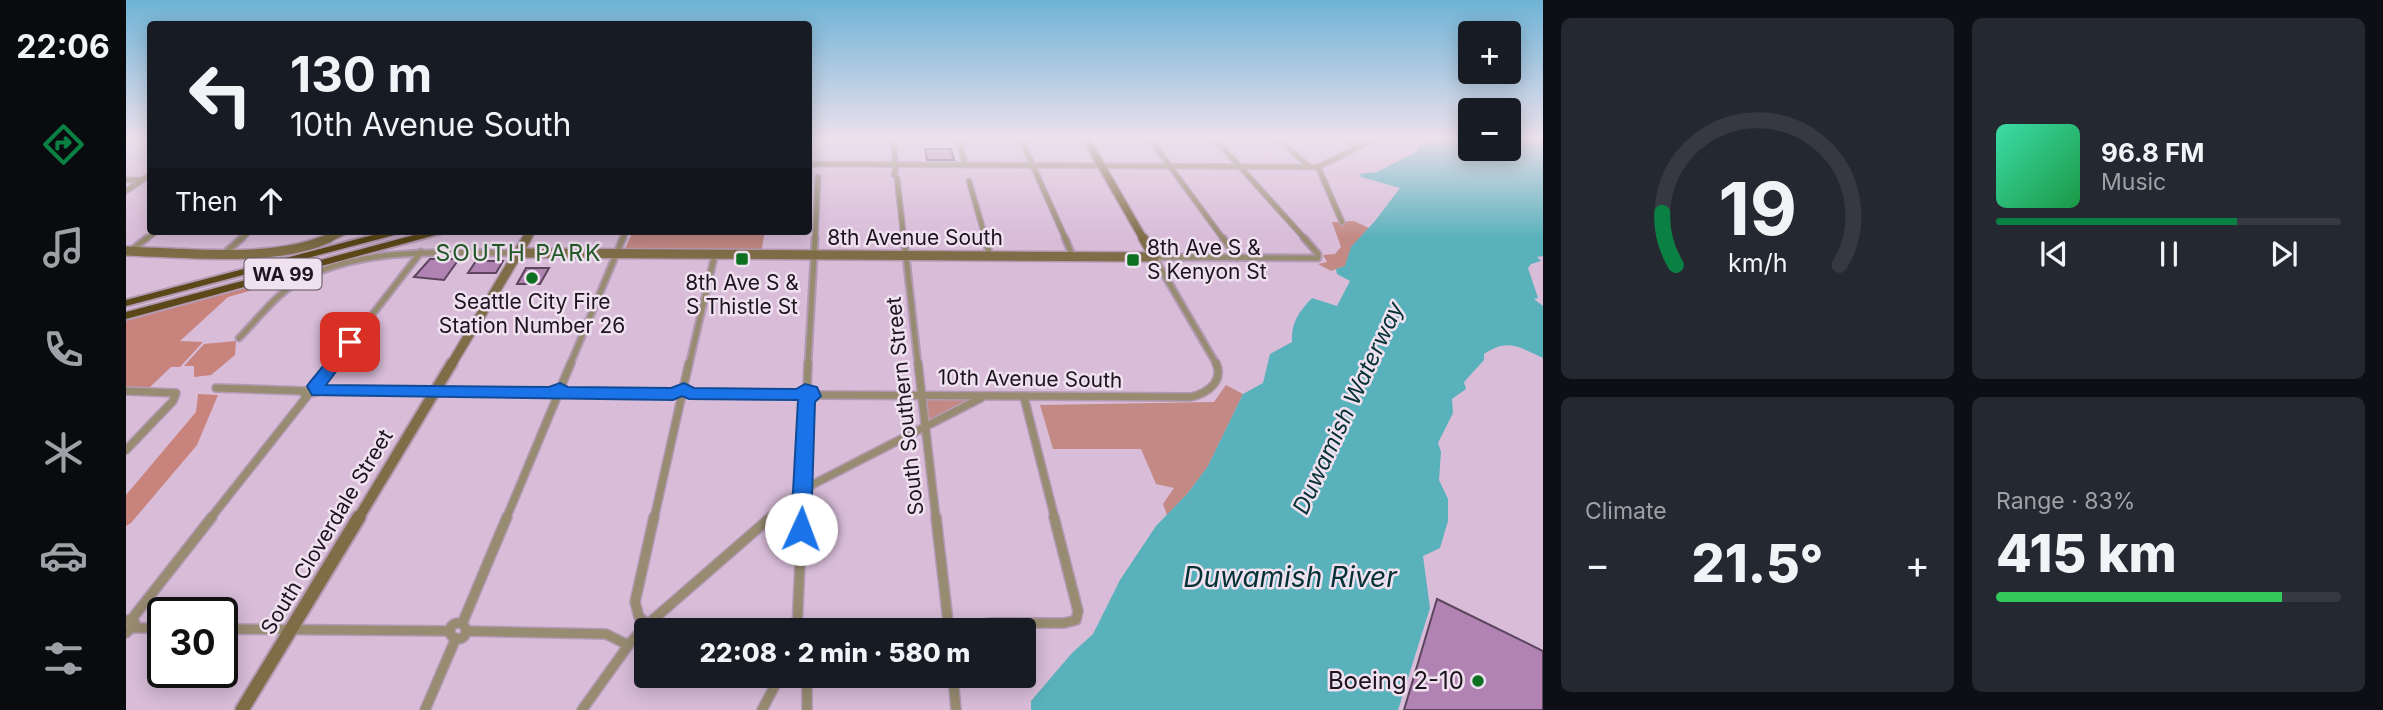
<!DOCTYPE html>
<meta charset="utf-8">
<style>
:root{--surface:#171b24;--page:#242831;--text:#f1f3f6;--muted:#9ea1a6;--line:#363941;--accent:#0b8043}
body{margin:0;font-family:Inter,sans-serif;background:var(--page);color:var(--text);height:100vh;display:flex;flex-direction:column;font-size:26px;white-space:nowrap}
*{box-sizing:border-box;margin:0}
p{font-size:23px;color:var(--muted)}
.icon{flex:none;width:38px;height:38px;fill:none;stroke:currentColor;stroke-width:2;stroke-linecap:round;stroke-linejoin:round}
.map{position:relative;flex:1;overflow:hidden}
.sheet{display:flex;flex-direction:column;gap:18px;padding:18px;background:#0d0f14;width:840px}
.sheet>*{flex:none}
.hud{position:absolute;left:21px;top:21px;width:665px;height:214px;border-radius:7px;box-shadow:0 4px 18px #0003;background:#171b24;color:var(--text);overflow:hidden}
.tools{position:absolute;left:1332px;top:21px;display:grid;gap:14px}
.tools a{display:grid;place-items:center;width:63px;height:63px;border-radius:7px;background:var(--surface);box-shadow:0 4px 18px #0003;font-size:35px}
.speed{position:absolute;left:21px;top:597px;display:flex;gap:14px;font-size:35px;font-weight:700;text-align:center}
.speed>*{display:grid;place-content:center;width:91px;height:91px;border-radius:50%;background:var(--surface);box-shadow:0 4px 18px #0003;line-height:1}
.speed .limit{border:4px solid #111;border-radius:10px;background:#fff;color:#111}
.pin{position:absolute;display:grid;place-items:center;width:60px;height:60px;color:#fff;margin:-30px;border-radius:14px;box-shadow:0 4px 10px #0006}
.me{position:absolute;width:77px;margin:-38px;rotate:2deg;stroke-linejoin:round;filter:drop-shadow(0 0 5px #0008)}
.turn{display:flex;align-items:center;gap:24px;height:147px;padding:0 28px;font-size:32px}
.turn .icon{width:91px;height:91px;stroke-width:2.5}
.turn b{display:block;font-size:49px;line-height:60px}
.then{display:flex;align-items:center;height:66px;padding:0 28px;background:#0003;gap:14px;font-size:26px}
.big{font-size:52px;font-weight:800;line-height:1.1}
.sheet .card{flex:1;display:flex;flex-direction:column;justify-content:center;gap:10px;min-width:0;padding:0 24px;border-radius:10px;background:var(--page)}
.sheet .dial{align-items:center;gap:0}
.dial svg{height:182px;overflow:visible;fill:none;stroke:var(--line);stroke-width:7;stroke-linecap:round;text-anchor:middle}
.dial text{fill:var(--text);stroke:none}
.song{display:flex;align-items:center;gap:21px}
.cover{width:84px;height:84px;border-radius:10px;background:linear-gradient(135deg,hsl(160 70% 55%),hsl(140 70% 35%))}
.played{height:7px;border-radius:4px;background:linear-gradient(90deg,var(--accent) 70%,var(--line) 70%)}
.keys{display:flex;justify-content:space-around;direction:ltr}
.heat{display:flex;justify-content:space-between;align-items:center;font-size:38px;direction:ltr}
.charge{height:10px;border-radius:5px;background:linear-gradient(90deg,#34c759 83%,var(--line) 0)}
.sheet .tiles{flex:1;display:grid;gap:18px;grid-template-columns:repeat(2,1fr)}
.trip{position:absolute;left:508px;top:618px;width:402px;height:70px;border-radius:7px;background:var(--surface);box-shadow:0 4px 18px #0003;font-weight:800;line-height:70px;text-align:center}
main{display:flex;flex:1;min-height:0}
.menu{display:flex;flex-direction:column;width:126px;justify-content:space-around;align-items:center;background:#090b0e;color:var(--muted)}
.menu .icon{width:49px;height:49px}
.menu .current{color:var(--accent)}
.menu b{font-size:32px;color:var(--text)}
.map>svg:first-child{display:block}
.green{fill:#c38984}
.forest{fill:#c8837d}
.water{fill:#58b1bb}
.building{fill:#b183b3;stroke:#5d455e;stroke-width:2}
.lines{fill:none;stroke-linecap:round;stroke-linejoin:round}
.street-far3-casing{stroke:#b39ab3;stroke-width:7}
.street-far2-casing{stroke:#b39ab3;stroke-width:9}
.street-far1-casing{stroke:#b39ab3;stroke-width:10}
.street-casing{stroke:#b39ab3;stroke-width:12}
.secondary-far3-casing{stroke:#b39ab3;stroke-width:10}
.secondary-far2-casing{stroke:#b39ab3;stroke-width:12}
.secondary-far1-casing{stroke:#b39ab3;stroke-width:14}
.secondary-casing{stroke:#b39ab3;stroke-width:17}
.highway-casing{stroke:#b39ab3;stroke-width:4}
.street-far3{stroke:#978b71;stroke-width:4.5}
.street-far2{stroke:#978b71;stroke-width:5}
.street-far1{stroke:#978b71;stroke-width:7}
.street{stroke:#978b71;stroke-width:9}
.secondary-far3{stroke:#7f6d47;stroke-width:7}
.secondary-far2{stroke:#7f6d47;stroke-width:9}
.secondary-far1{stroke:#7f6d47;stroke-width:10}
.secondary{stroke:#7f6d47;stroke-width:13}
.highway{fill:#5b4718;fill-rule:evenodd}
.route{fill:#1a73e8;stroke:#114b97;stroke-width:2}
.poi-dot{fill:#0e7121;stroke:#f0e1f0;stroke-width:2.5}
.labels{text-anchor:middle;stroke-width:5;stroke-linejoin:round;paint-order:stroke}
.shield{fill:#f0e1f0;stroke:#5d525e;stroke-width:2}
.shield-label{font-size:19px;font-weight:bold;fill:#1e141f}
.street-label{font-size:21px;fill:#1e141f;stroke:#f0e1f0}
.poi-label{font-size:21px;fill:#1e141f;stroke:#f0e1f0}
.neighbourhood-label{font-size:23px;letter-spacing:2px;fill:#235a28;stroke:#f0e1f0}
.water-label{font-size:23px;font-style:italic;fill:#033135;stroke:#f0e1f0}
.near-poi-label{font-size:24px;fill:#1e141f;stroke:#f0e1f0;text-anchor:end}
.near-water-label{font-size:28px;font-style:italic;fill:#033135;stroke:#f0e1f0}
</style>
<main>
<nav class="menu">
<b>22:06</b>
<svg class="icon current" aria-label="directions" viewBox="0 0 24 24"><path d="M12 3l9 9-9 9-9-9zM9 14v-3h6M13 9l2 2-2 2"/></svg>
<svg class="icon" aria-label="music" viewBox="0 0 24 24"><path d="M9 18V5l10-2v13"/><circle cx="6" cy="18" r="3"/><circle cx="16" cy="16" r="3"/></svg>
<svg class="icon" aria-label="phone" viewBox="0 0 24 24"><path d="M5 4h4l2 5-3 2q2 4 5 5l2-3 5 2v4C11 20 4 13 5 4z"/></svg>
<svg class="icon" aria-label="climate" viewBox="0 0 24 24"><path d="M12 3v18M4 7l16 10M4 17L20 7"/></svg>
<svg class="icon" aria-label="car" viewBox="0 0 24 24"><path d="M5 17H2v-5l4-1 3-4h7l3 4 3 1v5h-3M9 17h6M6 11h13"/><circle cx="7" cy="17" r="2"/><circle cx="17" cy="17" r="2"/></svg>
<svg class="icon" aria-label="filters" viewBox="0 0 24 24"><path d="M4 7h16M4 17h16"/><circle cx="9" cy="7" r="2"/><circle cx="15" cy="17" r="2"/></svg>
</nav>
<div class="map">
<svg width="1417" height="710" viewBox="0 0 1417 710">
<rect width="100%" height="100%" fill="#d8bcd8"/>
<!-- green -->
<g class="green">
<polygon points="1228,221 1243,228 1226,246 1219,266 1205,271 1192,264 1201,262 1197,255 1209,254 1215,247 1206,222"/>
<polygon points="507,231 639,231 635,253 498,251"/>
<polygon points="1100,385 1117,394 1082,466 1062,493 1041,515 1037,504 1048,488 1030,484 1015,449 927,449 914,405 1088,402"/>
<polygon points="796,395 850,397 799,429"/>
</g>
<!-- forest -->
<g class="forest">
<polygon points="163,276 162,280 102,297 54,341 77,342 54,367 45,367 23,388 0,388 0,321"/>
<polygon points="110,341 109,355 85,375 68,377 68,366 58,366 78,344"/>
<polygon points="72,394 92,395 71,445 5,523 0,526 0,495 70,412"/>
</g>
<!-- water -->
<path class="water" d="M1307,139H1344V149H1382L1383,139H1417V256L1411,257L1415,261L1405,264L1402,268L1412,298L1408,299L1417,306V358C1393,347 1382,338 1358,354V360L1338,382L1340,389L1326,399L1327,413L1312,443L1315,452L1313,480L1322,499V521L1314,548L1297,556L1304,608L1272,710H905V701L946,653L967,634L994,580L1030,526L1062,493L1082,466L1117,394L1137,383L1144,354L1166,342C1165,322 1173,312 1186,298L1211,306L1224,281L1211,274L1210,269L1219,266L1225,247L1249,221L1274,188L1235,177L1234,174L1251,172L1290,152L1293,145Z"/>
<!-- building -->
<g class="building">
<polygon points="799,149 825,149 828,160 801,160"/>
<polygon points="304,259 333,259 318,280 288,277"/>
<polygon points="350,261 377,261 370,273 342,273"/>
<polygon points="400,268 423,268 414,284 391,284"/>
<polygon points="1311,599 1417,651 1417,710 1278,710"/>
</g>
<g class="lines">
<!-- street-far3 casing -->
<g class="street-far3-casing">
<g id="street-far3">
<polyline points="767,139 770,168 768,175"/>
<polyline points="832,139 839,164"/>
<polyline points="895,139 940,240"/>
<polyline points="1024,139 1098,240"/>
<polyline points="1089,139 1180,240"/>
<polyline points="1153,139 1181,165"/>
<polyline points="1219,139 1230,148"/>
<polyline points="682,164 1192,167 1249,139"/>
<polyline points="1192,167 1216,222"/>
<polyline points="771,178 778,240"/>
<polyline points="0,180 15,180"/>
<polyline points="843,181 860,240"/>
<polyline points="0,191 24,175"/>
<polyline points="19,240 31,231"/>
<polyline points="114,240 124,231"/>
<polyline points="496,240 500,231"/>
<polyline points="689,240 692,177"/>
</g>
</g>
<!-- street-far2 casing -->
<g class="street-far2-casing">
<g id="street-far2">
<polyline points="778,238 792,365"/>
<polyline points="859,238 864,256"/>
<polyline points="939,238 947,257"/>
<polyline points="1097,238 1111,258"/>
<polyline points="4,251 21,238"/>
<polyline points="100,252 116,238"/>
<polyline points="1028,257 1192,258 1192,254 1178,238"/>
<polyline points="1028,257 1091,365"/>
<path d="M113,338C130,321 147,298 167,285C229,245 322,253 393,253"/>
<polyline points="207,365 295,252"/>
<polyline points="444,365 497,238"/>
<polyline points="563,365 589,254"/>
<polyline points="682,365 689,238"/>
</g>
</g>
<!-- street-far1 casing -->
<g class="street-far1-casing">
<g id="street-far1">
<polyline points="792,363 810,519"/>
<polygon points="188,386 193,388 191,392 178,394"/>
<polyline points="190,386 208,363"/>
<polyline points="90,388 179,391"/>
<polyline points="434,389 445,363"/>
<polyline points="557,389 563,363"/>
<polyline points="681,390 682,363"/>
<polyline points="0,391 50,393 47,401 0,450"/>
<polyline points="192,391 426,393"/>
<polyline points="438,393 549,394"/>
<polyline points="563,394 674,395"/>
<path d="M687,395L1065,397C1082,393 1098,381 1090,363"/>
<polyline points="898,397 929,519"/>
<polyline points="84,519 182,395"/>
<polyline points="380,519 431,397"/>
<polyline points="528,519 555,399"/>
<polyline points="643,519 676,490 855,398"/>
<polyline points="676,519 681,399"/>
</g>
</g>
<!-- street casing -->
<g class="street-casing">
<g id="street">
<polyline points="528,517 509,602 513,617 530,630"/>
<polyline points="810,517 823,630"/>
<polyline points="0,620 7,620 9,623 0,633"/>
<polyline points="5,620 86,517"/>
<circle cx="332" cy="631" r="8"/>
<polyline points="336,624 381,517"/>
<polyline points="7,628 37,628"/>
<polyline points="96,629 324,631"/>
<polyline points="594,630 668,630"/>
<polyline points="671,630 676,517"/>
<polyline points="681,630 822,629 866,623 938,623 950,620 952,611 928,517"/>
<polyline points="340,631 480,634 502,645"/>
<polyline points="681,676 681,710"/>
<polyline points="827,676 830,710"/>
<polyline points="299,710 330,638"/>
<polyline points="456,710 504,643 522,624 645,517"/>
<polyline points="636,710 654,676"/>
</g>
</g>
<!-- secondary-far3 casing -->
<g class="secondary-far3-casing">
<g id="secondary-far3">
<polyline points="960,139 1018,240"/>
<polyline points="199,240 218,231"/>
<polyline points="400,240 406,231"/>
</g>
</g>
<!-- secondary-far2 casing -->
<g class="secondary-far2-casing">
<g id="secondary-far2">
<polyline points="1017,238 1028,257"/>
<path d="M0,251C57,253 151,263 203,238"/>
<polyline points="393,253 1028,257"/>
<polyline points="325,365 401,238"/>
</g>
</g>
<!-- secondary-far1 casing -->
<g class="secondary-far1-casing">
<polyline id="secondary-far1" points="232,519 326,363"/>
</g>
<!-- secondary casing -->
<g class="secondary-casing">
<polyline id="secondary" points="116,710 233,517"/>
</g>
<!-- highway casing -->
<g class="highway-casing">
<g id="highway">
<polygon points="262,231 278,231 276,233 0,306 0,300"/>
<polygon points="303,231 319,231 317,233 0,319 0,312"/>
</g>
</g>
<!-- street-far3 -->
<use href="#street-far3" class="street-far3"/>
<!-- street-far2 -->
<use href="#street-far2" class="street-far2"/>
<!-- street-far1 -->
<use href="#street-far1" class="street-far1"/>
<!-- street -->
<use href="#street" class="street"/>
<!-- secondary-far3 -->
<use href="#secondary-far3" class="secondary-far3"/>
<!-- secondary-far2 -->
<use href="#secondary-far2" class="secondary-far2"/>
<!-- secondary-far1 -->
<use href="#secondary-far1" class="secondary-far1"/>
<!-- secondary -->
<use href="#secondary" class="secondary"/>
<!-- highway -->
<use href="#highway" class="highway"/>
</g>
<!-- sky -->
<linearGradient id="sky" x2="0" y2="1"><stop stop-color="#6eb3d6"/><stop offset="0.58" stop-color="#ede1ed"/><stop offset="1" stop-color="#ede1ed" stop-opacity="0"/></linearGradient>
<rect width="1417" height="239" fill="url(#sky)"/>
<!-- route -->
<polygon class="route" points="224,337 232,342 200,385 423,387 434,383 442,387 545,388 558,383 568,388 670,389 679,384 691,387 695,396 689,402 685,529 682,534 675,537 668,534 665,529 672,400 563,399 556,396 547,400 186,395 181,386 184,382 219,339"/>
<!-- markers -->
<g class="poi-dot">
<rect x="609" y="252" width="14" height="14" rx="3.5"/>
<rect x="1000" y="253" width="14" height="14" rx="3.5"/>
<circle cx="406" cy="278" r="7"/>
<circle cx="1352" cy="681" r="7"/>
</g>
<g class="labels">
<!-- shield labels -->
<rect class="shield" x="118.5" y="258.5" width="77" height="31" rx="5"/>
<g class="shield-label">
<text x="157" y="281">WA 99</text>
</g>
<!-- street labels -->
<g class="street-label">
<text x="789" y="245">8th Avenue South</text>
<text transform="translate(904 379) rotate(1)" y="7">10th Avenue South</text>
<text transform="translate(779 406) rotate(-96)" y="7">South Southern Street</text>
<text transform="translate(201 532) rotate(-59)" y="7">South Cloverdale Street</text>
</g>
<!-- poi labels -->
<g class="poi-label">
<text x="1021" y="255" text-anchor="start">8th Ave S &amp;<tspan x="1021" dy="24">S Kenyon St</tspan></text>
<text x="616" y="290">8th Ave S &amp;<tspan x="616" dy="24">S Thistle St</tspan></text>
<text x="406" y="309">Seattle City Fire<tspan x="406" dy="24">Station Number 26</tspan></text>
</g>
<!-- neighbourhood labels -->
<g class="neighbourhood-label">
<text x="393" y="261">SOUTH PARK</text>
</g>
<!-- water labels -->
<g class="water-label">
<text transform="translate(1222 408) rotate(-65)" y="8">Duwamish Waterway</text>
</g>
<!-- near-poi labels -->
<g class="near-poi-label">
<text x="1338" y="689">Boeing 2-10</text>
</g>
<!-- near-water labels -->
<g class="near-water-label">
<text x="1164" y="587">Duwamish River</text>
</g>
</g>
</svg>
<div class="tools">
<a>+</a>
<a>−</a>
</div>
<div class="speed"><div class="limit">30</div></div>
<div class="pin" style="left:224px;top:342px;background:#d93025"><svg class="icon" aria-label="arrive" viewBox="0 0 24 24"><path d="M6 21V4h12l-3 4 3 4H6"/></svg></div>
<svg class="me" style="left:675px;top:529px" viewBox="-20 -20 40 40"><circle r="19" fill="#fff"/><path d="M0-13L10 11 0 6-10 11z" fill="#1a73e8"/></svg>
<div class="trip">22:08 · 2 min · 580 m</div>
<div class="hud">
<div class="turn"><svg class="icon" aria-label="left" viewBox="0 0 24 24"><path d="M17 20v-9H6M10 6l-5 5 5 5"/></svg><div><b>130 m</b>10th Avenue South</div></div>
<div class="then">Then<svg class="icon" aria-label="ahead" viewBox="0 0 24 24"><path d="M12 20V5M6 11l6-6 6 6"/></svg></div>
</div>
</div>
<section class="sheet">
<div class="tiles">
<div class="card dial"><svg viewBox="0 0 100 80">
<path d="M14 69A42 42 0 1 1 86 69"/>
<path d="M14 69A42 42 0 0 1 8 46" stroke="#0b8043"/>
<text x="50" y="56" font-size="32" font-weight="700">19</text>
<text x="50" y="72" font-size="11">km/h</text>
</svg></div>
<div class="card">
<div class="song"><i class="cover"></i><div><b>96.8 FM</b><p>Music</p></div></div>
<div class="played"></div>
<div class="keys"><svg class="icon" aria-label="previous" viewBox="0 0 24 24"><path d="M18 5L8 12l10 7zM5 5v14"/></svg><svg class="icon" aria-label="pause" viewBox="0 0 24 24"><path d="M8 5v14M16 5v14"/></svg><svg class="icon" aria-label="next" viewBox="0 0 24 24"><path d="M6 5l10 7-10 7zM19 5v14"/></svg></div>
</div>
<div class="card"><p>Climate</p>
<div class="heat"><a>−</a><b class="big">21.5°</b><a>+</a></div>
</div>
<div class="card"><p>Range · 83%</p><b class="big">415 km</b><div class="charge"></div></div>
</div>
</section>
</main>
